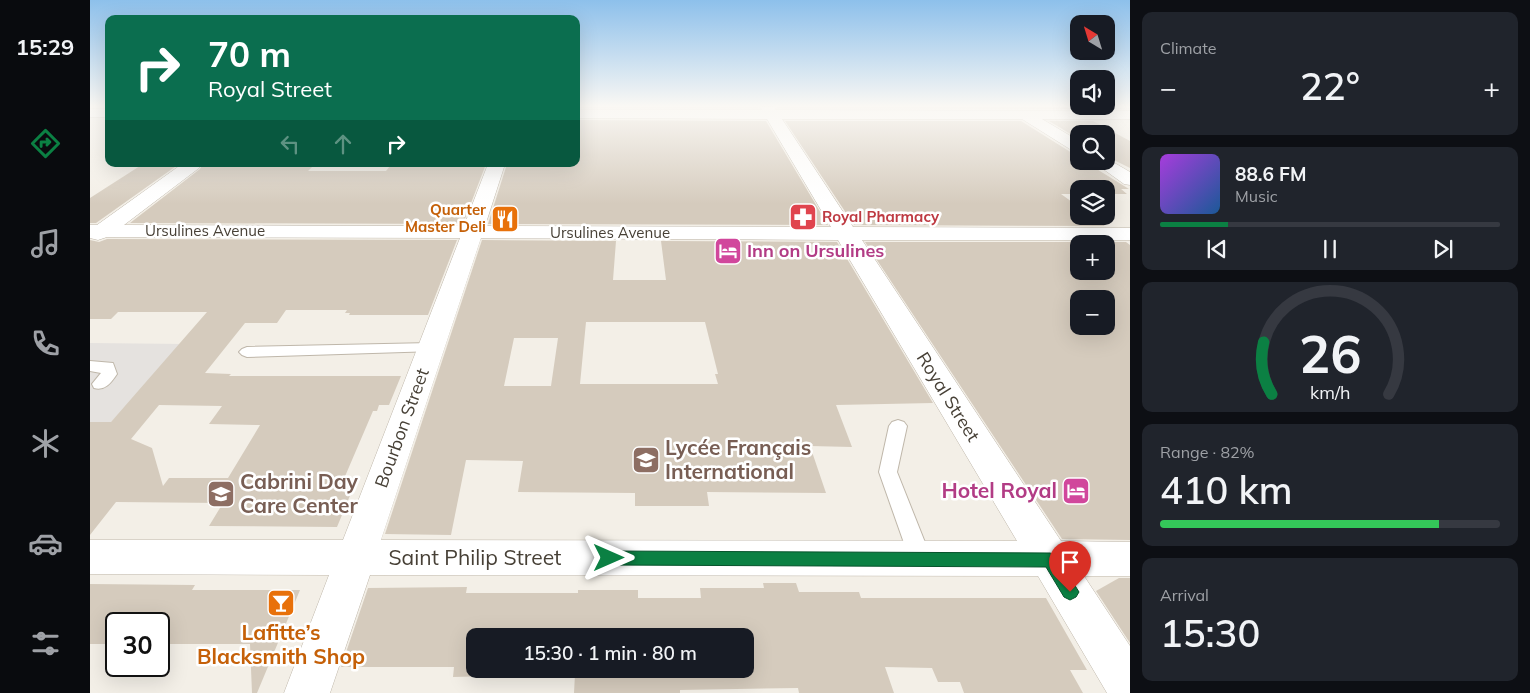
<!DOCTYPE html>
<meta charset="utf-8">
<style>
:root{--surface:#171b24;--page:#20242c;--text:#f1f3f6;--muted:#9ea1a6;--line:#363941;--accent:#0b8043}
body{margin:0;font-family:Mulish,sans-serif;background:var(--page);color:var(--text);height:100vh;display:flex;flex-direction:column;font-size:19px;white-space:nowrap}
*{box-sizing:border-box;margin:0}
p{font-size:16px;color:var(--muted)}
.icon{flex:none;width:28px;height:28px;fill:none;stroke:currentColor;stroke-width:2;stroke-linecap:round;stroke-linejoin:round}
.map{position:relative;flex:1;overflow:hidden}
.panel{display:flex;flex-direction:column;gap:12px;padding:12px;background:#0d0f14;width:400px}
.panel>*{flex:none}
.top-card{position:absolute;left:15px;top:15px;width:475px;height:152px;border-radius:10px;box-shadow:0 5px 20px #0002;background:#0b6e4f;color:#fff;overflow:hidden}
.needle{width:32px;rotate:322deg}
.fabs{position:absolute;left:980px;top:15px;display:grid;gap:10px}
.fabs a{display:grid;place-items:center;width:45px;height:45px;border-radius:10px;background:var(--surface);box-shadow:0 5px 20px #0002;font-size:25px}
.speed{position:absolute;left:15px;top:612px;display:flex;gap:10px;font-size:25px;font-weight:700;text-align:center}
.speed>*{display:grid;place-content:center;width:65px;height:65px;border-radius:50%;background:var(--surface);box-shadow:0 5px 20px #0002;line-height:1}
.speed .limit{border:2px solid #111;border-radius:8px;background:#fff;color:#111}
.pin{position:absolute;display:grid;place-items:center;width:42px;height:42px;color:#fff;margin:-51px -21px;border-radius:50% 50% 50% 0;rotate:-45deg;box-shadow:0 0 5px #0007}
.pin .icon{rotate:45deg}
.me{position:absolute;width:55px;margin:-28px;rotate:90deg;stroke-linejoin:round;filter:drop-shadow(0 0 4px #0008)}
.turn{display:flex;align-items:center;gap:18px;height:105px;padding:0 20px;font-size:22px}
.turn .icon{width:65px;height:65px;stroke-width:2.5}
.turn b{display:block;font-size:35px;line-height:42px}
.lanes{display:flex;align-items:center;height:48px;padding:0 20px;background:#0003;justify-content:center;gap:25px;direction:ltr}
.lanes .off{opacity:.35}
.big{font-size:38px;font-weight:600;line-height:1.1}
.panel .card{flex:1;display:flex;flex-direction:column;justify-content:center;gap:8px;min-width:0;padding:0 18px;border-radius:10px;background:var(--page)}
.panel .dial{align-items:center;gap:0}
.dial svg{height:130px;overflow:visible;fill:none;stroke:var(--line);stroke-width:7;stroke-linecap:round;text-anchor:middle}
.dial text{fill:var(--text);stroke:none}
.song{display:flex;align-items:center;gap:15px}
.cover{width:60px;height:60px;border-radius:8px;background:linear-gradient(135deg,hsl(280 70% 55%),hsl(210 70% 35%))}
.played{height:5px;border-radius:2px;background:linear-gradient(90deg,var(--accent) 20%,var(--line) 20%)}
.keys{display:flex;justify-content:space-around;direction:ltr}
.heat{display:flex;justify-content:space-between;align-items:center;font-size:28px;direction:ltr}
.charge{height:8px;border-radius:4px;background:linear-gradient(90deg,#34c759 82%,var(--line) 0)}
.trip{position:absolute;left:376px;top:628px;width:288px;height:50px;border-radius:10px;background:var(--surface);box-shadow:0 5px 20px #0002;font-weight:600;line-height:50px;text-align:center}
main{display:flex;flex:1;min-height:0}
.tab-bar{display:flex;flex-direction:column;width:90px;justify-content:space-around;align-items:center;background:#090b0e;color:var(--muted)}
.tab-bar .icon{width:35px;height:35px}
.tab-bar .on{color:var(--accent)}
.tab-bar b{font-size:22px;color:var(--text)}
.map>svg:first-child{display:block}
.parking{fill:#e5e2df}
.building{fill:#d5cbbd;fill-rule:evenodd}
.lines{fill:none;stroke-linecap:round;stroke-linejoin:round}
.lane-casing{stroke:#bfb7aa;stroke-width:2}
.street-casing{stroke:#bfb7aa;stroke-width:1}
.lane{fill:#fff;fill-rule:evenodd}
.street{fill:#fff;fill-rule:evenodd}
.route{fill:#0b8043;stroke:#07532c}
.labels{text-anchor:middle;stroke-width:5;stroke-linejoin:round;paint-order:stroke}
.far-food-label{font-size:15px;font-weight:bold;fill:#c56008;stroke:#fff;text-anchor:end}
.far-health-label{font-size:15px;font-weight:bold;fill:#be3a42;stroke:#fff;text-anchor:start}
.far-street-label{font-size:15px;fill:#474036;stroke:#fff}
.hotel-label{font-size:18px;font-weight:bold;fill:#b23c85;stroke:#fff;text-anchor:start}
.street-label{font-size:18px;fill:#474036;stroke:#fff}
.near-education-label{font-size:21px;font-weight:bold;fill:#785e54;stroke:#fff;text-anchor:start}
.near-hotel-label{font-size:21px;font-weight:bold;fill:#b23c85;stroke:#fff;text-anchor:end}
.near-street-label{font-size:21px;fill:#474036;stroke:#fff}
.near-food-label{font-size:21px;font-weight:bold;fill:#c56008;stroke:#fff}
</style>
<main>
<nav class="tab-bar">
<b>15:29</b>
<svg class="icon on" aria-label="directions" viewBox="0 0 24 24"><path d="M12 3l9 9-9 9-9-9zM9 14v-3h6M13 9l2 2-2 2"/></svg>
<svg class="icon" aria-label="music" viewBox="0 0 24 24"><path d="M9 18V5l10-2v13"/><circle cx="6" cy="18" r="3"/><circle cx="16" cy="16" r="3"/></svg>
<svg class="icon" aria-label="phone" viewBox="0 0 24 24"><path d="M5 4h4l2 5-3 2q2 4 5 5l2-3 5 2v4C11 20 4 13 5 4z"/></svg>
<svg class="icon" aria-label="climate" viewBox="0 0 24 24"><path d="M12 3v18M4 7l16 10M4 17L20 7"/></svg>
<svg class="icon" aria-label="car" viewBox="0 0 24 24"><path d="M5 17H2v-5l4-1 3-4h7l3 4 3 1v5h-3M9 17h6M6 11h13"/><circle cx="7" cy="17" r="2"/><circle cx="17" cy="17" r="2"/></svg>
<svg class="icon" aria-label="filters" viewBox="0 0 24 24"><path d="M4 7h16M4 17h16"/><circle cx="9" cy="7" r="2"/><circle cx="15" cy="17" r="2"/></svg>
</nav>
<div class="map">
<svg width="1040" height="693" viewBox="0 0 1040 693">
<rect width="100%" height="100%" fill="#f3efe7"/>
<!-- parking -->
<polygon class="parking" points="0,343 95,344 21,422 0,422"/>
<!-- building -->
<g class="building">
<rect x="486" y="107" width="182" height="1"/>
<polygon points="686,107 977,107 981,109 687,108"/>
<polygon points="486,120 676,121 738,225 398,224 417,164 486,164"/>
<polygon points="695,121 931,121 982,153 989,155 989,161 1000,161 1008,168 1005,168 1039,189 1031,189 1037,194 1016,194 1016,189 989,189 989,194 971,194 989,207 989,216 1002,216 1015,226 764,225"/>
<polygon points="959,121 1003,121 1040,141 1040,168 1016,156 1016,134 989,134 989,139"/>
<polygon points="53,164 89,164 6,223 0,223 0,198"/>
<polygon points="113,164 225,164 218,171 296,171 300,166 312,166 314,164 396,164 373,224 40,223 110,169"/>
<path d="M17,239L367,240L338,315H259L260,313H255L257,310H196L187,323H155L115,373L141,374L139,376H311L299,405H289L287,411H283L253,481H266L247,527L119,526L133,503L26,502L0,535V422H21L117,312H28L21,319H0V240L9,242ZM69,405L132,406L119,424L170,425L138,478H79L73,486L62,448L41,439Z"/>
<path d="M392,240L526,241L523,280H576L571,241L747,242L843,403L746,405L762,447L720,446L736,493L617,492L619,506H545V493L428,492L433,461L376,460L361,535L295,534ZM496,322H615L628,374H625L628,384H490ZM424,338H468L461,386H414Z"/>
<path d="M775,242H1036L1040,245V540L972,539ZM989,244H1016V271H989ZM989,299H1016V326H989Z"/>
<polygon points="1029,578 1040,578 1040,643 1006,591"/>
<path d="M673,583H706L709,592H769L771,598H956L997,670H980L993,693H874L870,682H848L842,668L795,667L804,693H709L708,688L590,690V693H484L485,674L363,677L364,667H251L278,588L377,587L376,593H488V590H548V598H611L610,588H674ZM385,636H655V669H385Z"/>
<polygon points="0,584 105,585 102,590 210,590 167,693 162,693 160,644 69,644 69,624 26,624 26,644 0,644"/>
</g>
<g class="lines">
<!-- lane casing -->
<g class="lane-casing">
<g id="lane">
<polygon points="341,343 346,345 349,348 346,351 157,357 152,355 149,352 152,349 157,347"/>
<path d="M0,361L23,363L27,374C21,383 15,391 4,388L2,384L11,373L0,371Z"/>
<polygon points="808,420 814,422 817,426 807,472 842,560 839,567 831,570 823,567 820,560 789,472 799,426 802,422"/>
</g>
</g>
<!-- street casing -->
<g class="street-casing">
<g id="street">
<path d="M670,107H684L686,110L1040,111V119H952L989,141V153L983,151L932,119H692L763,227L1040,228V240H772L971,541L1040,542V576H994L1040,646V693H1017L948,576L280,575L240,693H194L239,575L0,574V540H253L370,238L17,237L8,240L0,238V225H7L92,164H111L109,168L34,225L374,226L398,164H415L395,226L741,227L677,119L486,118V110H672ZM391,238L748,240L927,541L291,540Z"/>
<rect x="0" y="109" width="19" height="8"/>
<polygon points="1016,158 1040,172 1040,185 1034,184 1002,161 1016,161"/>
</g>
</g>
<!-- lane -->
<use href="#lane" class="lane"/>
<!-- street -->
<use href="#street" class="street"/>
</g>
<!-- sky -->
<linearGradient id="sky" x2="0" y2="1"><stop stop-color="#8dc0eb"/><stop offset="0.52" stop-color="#faf8f4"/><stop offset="1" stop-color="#faf8f4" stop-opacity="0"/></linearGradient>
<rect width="1040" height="204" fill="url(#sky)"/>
<!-- route -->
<polygon class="route" points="519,551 960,553 966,555 989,592 986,597 980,600 974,597 956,567 519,565 513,563 511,558 513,553"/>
<!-- icons -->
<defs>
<g id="pharmacy-square" transform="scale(1.4375)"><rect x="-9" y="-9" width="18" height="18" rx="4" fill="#e0444e" stroke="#fff"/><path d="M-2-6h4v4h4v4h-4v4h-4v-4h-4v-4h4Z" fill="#fff"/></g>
<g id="restaurant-square" transform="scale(1.4375)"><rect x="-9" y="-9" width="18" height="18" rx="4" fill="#e8710a" stroke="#fff"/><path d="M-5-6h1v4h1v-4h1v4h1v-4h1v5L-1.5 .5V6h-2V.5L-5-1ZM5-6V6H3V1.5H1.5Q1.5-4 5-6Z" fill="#fff"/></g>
<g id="hotel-square" transform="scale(1.4375)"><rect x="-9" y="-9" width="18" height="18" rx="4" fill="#d1479c" stroke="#fff"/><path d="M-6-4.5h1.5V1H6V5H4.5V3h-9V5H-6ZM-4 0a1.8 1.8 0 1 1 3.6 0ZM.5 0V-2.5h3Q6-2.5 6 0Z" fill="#fff"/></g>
<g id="school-square" transform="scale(1.4375)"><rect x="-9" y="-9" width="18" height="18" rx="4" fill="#8d6e63" stroke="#fff"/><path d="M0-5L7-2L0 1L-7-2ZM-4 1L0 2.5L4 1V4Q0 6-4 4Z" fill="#fff"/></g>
<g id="bar-square" transform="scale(1.4375)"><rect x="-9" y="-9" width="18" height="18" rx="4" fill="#e8710a" stroke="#fff"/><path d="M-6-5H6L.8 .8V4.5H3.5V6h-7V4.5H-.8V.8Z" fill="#fff"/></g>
</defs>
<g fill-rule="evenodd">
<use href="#pharmacy-square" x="713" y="217"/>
<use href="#restaurant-square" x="415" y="219"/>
<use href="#hotel-square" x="638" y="251"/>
<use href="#school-square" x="556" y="460"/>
<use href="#hotel-square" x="986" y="491"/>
<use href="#school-square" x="131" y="494"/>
<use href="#bar-square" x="191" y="603"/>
</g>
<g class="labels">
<!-- far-food labels -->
<g class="far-food-label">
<text x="396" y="215">Quarter<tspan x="396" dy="17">Master Deli</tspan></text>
</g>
<!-- far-health labels -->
<g class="far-health-label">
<text x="732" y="222">Royal Pharmacy</text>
</g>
<!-- far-street labels -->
<g class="far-street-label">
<text x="115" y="236">Ursulines Avenue</text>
<text x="520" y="238">Ursulines Avenue</text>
</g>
<!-- hotel labels -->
<g class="hotel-label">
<text x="657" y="257">Inn on Ursulines</text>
</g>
<!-- street labels -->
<g class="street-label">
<text transform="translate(858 397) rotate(58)" y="6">Royal Street</text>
<text transform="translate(312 428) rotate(-70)" y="6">Bourbon Street</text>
</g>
<!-- near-education labels -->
<g class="near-education-label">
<text x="575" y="455">Lycée Français<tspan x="575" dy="24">International</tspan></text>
<text x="150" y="489">Cabrini Day<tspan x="150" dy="24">Care Center</tspan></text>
</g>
<!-- near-hotel labels -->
<g class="near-hotel-label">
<text x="967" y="498">Hotel Royal</text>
</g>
<!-- near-street labels -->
<g class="near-street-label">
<text x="385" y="565">Saint Philip Street</text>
</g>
<!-- near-food labels -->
<g class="near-food-label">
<text x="191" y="640">Lafitte’s<tspan x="191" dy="24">Blacksmith Shop</tspan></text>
</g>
</g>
</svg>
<div class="fabs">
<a><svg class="needle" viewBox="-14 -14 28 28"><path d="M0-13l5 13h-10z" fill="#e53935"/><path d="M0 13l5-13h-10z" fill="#9ea1a6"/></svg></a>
<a><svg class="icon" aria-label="sound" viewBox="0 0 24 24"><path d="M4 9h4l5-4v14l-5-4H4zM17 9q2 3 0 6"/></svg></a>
<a><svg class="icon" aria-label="search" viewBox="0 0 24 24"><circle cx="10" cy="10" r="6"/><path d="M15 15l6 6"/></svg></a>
<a><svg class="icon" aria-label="layers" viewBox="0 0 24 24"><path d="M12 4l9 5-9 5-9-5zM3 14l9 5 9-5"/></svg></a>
<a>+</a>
<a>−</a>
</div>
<div class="speed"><div class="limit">30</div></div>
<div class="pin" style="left:980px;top:592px;background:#d93025"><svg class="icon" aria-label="arrive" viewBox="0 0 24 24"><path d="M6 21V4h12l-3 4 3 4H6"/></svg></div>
<svg class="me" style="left:519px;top:558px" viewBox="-20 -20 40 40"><path d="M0-17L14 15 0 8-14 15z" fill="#0b8043" stroke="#fff" stroke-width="4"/></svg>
<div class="trip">15:30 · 1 min · 80 m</div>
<div class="top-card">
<div class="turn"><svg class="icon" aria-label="right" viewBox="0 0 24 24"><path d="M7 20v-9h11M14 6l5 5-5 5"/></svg><div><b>70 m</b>Royal Street</div></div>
<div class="lanes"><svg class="icon off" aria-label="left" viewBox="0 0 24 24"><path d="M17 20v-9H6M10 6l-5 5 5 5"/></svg><svg class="icon off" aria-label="ahead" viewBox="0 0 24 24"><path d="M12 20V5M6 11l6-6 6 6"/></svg><svg class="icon" aria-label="right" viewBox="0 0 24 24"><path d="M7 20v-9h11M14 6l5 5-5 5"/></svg></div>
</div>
</div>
<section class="panel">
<div class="card"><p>Climate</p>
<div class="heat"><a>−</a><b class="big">22°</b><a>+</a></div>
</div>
<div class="card">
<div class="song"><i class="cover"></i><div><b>88.6 FM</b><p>Music</p></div></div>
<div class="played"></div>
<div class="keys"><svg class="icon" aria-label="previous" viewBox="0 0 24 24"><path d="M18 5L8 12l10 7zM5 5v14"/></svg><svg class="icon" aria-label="pause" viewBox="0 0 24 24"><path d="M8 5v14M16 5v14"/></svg><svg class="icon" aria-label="next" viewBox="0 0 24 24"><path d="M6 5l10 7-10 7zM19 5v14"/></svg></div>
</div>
<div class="card dial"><svg viewBox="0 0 100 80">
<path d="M14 69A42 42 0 1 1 86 69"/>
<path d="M14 69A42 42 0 0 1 9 37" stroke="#0b8043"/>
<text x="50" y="56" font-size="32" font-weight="700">26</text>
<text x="50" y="72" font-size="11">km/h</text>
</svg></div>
<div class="card"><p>Range · 82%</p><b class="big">410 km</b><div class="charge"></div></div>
<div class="card"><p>Arrival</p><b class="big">15:30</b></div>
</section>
</main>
